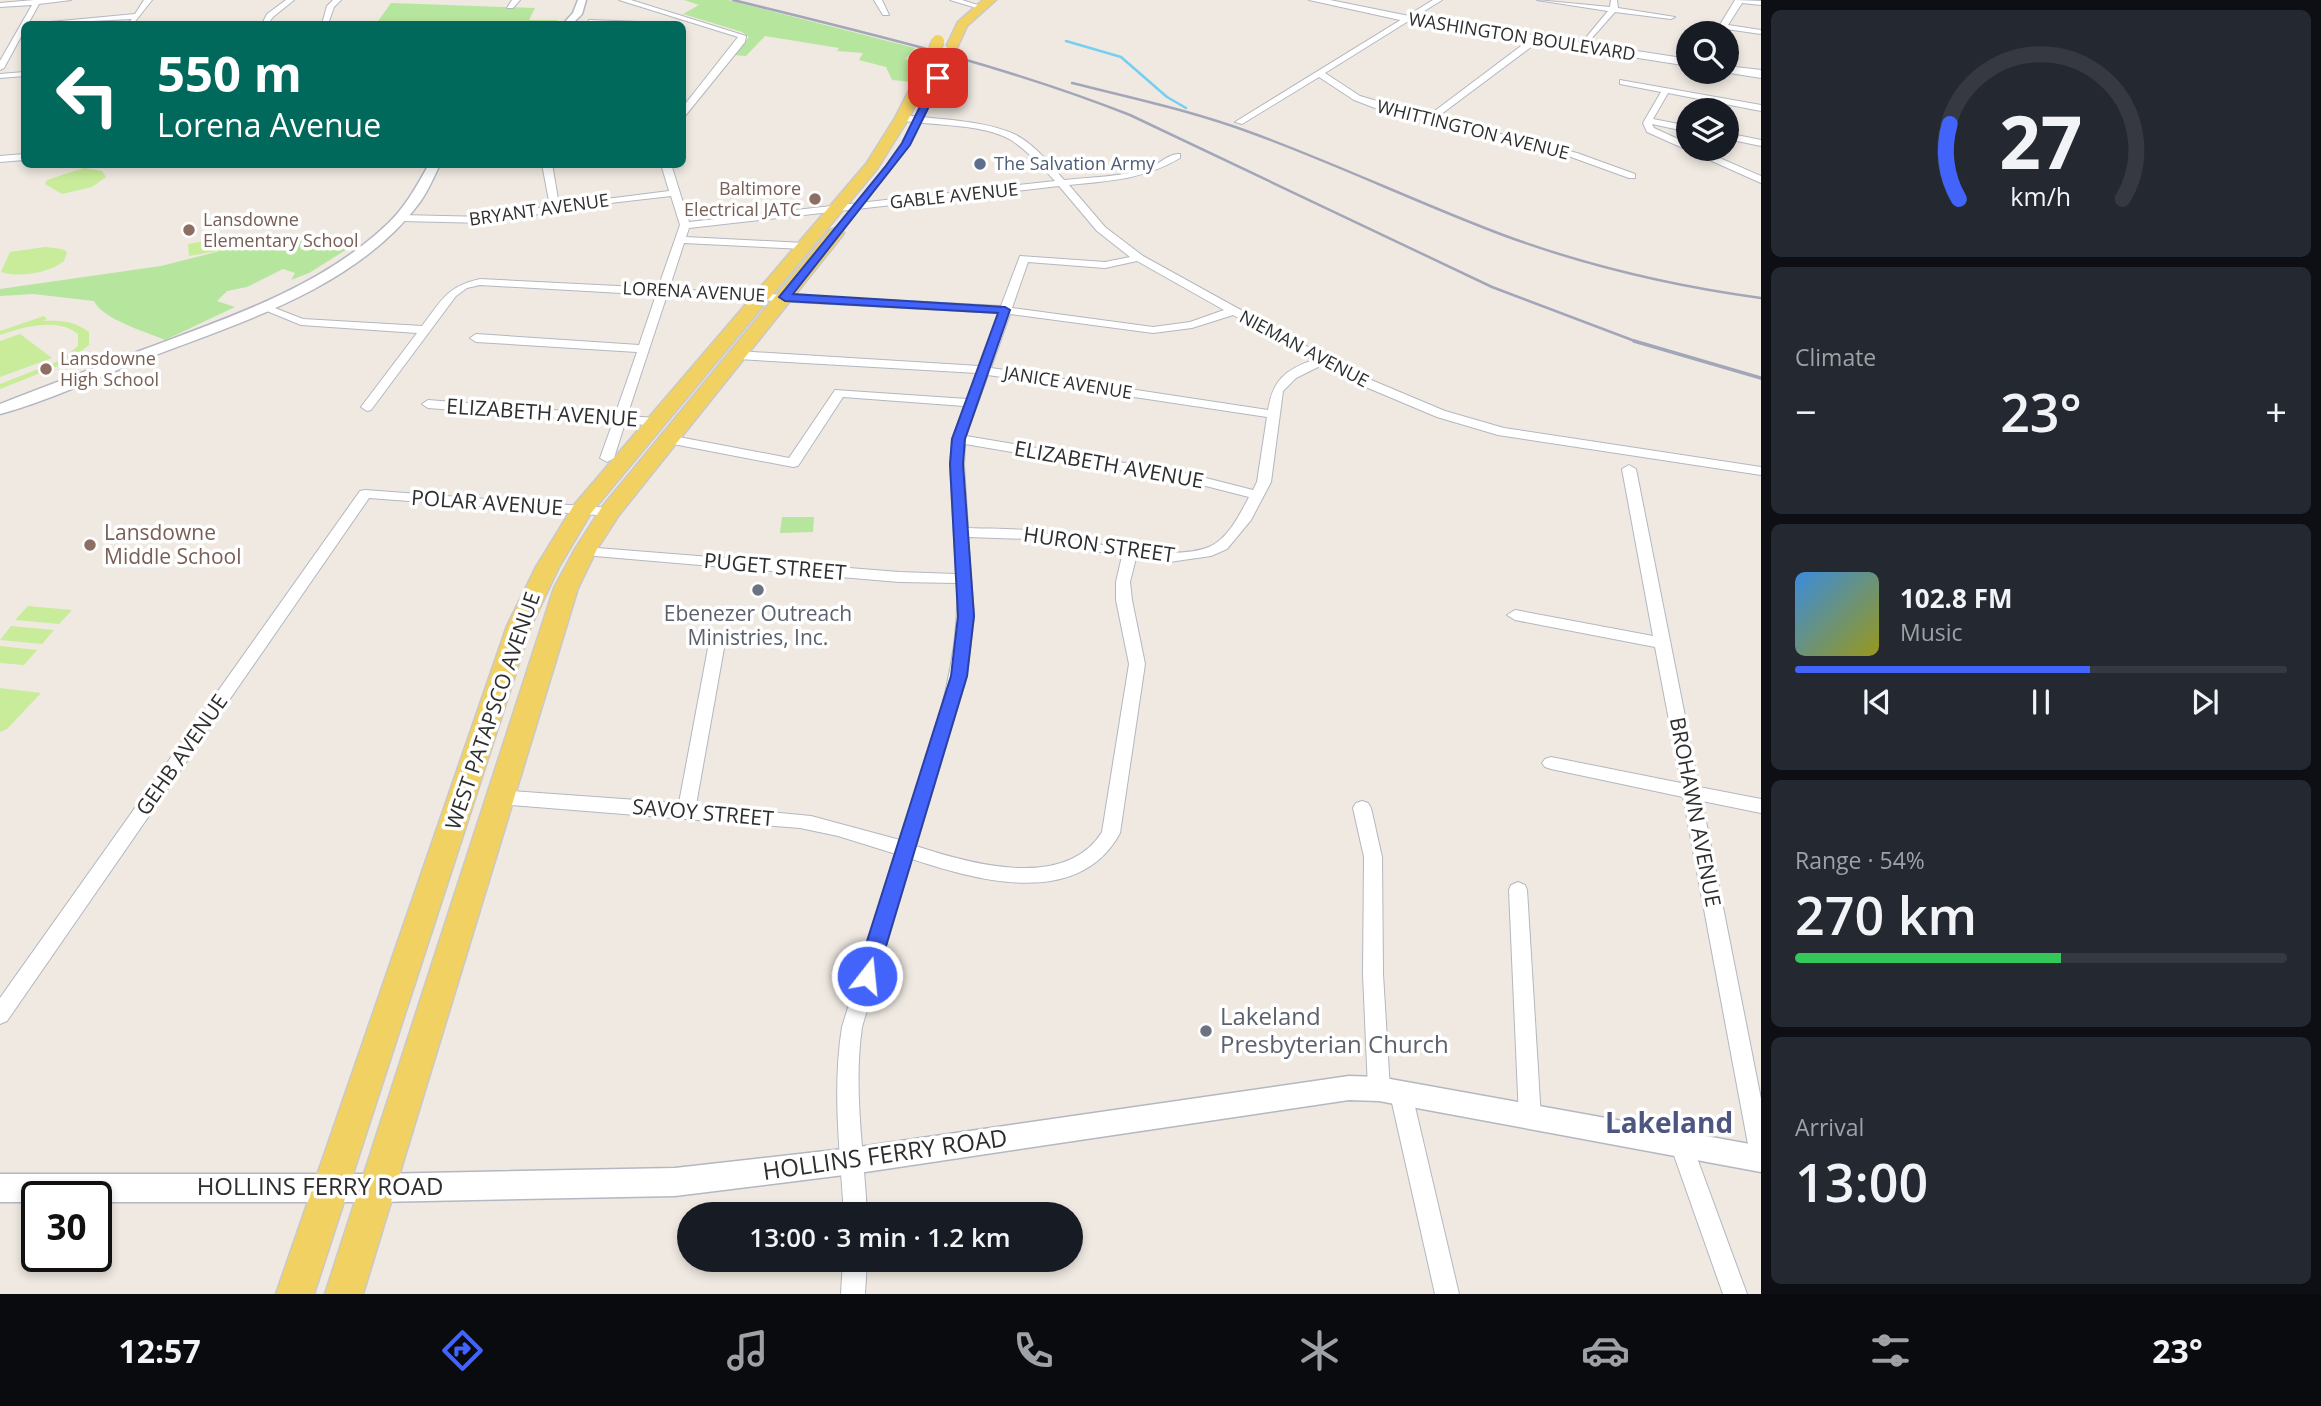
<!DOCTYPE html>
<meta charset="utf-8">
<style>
:root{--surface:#171b24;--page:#242831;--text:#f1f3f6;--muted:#9ea1a6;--line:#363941;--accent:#4264fb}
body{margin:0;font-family:"Open Sans",sans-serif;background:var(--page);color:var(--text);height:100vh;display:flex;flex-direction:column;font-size:26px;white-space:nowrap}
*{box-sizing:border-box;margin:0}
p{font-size:23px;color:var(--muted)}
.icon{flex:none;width:38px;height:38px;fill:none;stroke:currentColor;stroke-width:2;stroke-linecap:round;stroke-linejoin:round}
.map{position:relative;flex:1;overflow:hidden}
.side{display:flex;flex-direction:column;gap:10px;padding:10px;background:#0d0f14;width:560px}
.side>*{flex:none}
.banner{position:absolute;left:21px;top:21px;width:665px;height:147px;border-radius:10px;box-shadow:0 4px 10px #0003;background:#00695c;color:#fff;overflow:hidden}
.controls{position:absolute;left:1676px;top:21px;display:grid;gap:14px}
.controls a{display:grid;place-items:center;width:63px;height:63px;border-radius:50%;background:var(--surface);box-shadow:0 4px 10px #0003;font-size:35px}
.speed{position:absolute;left:21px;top:1181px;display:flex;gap:14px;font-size:35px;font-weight:700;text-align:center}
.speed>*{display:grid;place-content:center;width:91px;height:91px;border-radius:50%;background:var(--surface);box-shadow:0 4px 10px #0003;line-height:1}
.speed .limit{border:4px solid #111;border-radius:10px;background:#fff;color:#111}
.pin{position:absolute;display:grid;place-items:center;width:60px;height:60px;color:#fff;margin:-30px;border-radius:14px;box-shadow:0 4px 10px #0006}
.me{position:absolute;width:77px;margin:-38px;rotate:16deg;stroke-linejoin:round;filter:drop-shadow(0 0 5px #0008)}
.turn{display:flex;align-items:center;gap:24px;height:147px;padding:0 21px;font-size:32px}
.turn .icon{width:91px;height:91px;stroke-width:2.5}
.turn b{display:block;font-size:49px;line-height:60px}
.big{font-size:52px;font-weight:600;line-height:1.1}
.side .card{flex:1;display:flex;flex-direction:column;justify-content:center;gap:10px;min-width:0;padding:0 24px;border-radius:10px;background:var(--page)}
.side .dial{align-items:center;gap:0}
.dial svg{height:182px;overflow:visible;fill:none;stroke:var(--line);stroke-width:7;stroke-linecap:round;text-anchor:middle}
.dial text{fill:var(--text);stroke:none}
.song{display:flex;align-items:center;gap:21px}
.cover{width:84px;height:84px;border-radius:10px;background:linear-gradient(135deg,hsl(210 70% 55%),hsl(60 70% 35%))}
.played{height:7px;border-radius:4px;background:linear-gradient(90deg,var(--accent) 60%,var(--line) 60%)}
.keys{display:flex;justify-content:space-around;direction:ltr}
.heat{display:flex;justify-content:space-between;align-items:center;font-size:38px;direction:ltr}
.charge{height:10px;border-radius:5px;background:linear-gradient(90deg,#34c759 54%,var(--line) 0)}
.trip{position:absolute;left:677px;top:1202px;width:406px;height:70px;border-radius:35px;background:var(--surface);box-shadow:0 4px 10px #0003;font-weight:600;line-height:70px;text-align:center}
.tab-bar{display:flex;height:112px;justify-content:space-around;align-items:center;background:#090b0e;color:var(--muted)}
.tab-bar .icon{width:49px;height:49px}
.tab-bar .active{color:var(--accent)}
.tab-bar b{font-size:32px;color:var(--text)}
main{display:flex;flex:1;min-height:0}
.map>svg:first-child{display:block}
.green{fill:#b6e59e}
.pitch{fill:#c9ec9a}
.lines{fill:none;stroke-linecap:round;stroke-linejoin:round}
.stream{stroke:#75cff0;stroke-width:2.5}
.minor-casing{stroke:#b4b7c1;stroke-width:2}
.tertiary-casing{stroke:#b4b7c1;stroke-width:3}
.secondary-casing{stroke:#b4b7c1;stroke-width:2}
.primary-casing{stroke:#c9c9c9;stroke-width:3}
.minor{fill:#fff;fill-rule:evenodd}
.tertiary{fill:#fff;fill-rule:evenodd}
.secondary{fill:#fff;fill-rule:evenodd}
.primary{fill:#f2d163;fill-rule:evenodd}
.rail-far1{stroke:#a3a6b8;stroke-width:2.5}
.rail{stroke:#a3a6b8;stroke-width:3.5}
.primary-bridge-casing{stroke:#c9c9c9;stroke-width:14;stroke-linecap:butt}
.primary-bridge{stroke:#f2d163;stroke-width:12}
.route{fill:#4264fb;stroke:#2b41a3;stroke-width:2}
.service-dot{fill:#5c6f8a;stroke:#fff;stroke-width:2.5}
.education-dot{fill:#8d6e63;stroke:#fff;stroke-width:2.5}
.worship-dot{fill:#6b7280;stroke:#fff;stroke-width:2.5}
.labels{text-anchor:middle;stroke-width:7;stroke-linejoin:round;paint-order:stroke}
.far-street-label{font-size:18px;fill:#2e2e2e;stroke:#fff}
.far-service-label{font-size:18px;fill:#4e5e75;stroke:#fff;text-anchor:start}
.far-education-label{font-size:18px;fill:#785e54;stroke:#fff;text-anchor:start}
.street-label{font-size:21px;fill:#2e2e2e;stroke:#fff}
.education-label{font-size:21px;fill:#785e54;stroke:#fff;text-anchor:start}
.worship-label{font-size:21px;fill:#5b616d;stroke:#fff}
.near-worship-label{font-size:24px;fill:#5b616d;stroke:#fff;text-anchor:start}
.near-street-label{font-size:24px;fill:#2e2e2e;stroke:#fff}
.near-neighbourhood-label{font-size:28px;font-weight:bold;fill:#4d5680;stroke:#fff}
</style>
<main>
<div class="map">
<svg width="1761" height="1294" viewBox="0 0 1761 1294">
<rect width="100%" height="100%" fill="#efe9e1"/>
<!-- green -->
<g class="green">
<polygon points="684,0 728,0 915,48 905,59 922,63 913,82 892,80 886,67 859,60 863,53 837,51 839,48 765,36 746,56 734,55 749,37 742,32 683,14 699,5"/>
<polygon points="391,3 535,8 529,20 558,20 553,24 376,24"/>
<path d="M302,234L323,237L339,248L353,240L360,241L309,273L291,280L295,273L283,269L247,287L227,291L217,301L235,307L165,340C147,332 102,319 94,301L33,294L0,296V289L161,266L232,248L284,240Z"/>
<polygon points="782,517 814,517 813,532 780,533"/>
</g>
<!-- pitch -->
<g class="pitch">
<polygon points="84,168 102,171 106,177 92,187 62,194 45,184 47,180"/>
<polygon points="228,237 230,249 189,256 188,244"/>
<path d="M45,247L62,249L67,252L64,261C49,273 20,278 1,272L10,252Z"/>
<path d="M44,316L47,319L43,321C59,320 75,321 89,332V345L68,362L0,389V384L61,360L78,346V334C57,317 23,327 0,335V331Z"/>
<polygon points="20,334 52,358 0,377 0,341"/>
<polygon points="28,606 72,610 59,624 15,620"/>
<polygon points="11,626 54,630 42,644 0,640"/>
<polygon points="0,646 37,650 24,665 0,663"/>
<polygon points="0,688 41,693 7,729 0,732"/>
</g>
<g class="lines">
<!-- stream -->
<polyline class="stream" points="1066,41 1121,57 1167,97 1186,108"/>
<!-- minor casing -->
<g class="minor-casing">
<g id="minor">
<polygon points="34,0 71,0 39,4 28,24 24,24 24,31 4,68 0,70 0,61 32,5 0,7 0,3"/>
<polygon points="144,0 152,0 133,24 129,22 132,19 29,24 135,14"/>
<polygon points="286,0 294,0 273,17 268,24 262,24 267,14"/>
<polygon points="333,0 341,0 334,7 328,24 322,24 327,6"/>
<polygon points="512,0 520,0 513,8 507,8"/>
<polygon points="619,0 631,0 746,36 745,42 685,116 682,116 682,108 738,37"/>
<polygon points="874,0 882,0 889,15 883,15"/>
<polygon points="950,0 962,0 984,7 980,9"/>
<polygon points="1433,0 1442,0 1325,73 1360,96 1428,116 1533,37 1539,37 1539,41 1436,118 1577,153 1635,174 1635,178 1629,178 1571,157 1375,108 1354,100 1319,77 1242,124 1235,122"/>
<polygon points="1537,0 1610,7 1611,0 1617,0 1618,8 1675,17 1671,19 1615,12 1583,48 1579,46 1608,11"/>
<polygon points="1735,0 1761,1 1761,5 1742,3 1728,25 1761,30 1761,34 1726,29 1723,33 1715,33"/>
<polygon points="589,20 640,22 644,24 586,24"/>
<polygon points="24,72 24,76 0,78 0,74"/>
<polygon points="1620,80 1761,105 1761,111 1668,93 1653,119 1689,126 1689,132 1652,124 1654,128 1689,144 1689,149 1699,149 1761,176 1761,183 1647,132 1643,123 1661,92 1620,84"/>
<path d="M902,115C935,119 986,120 1016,135C1035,145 1050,164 1064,180C1092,177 1124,177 1151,167C1161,163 1169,153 1180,154V158C1145,179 1109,181 1069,185L1105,227L1143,256L1357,374L1445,411L1504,428L1761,467V475L1498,435L1437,417L1349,380L1322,365L1296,378L1283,391L1271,482L1251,520L1227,549L1211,556L1162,563L1136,558L1130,582L1132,600L1145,664L1120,833C1079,909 978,881 912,859L862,1027C853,1090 864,1151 867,1214H844C840,1152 832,1089 842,1027L896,854L838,836L800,828L498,804L492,802L489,797L492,792L498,790L679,803L708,648L716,643L724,648L696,805L811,816L900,840C926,756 961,673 957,583L899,582L595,556L579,549L586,545L597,548L899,572L956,574L950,465L952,439L964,406L843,397L798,466L793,467L668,443L661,439L668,435L789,458L835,390L967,399L977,373L737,359L731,355L737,351L979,366L999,313L667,295L627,416L656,418L662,422L656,426L625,423L614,458L607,462L600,458L613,422L428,408L422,404L428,400L615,415L637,352L476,342L470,338L476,334L639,345L656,295L480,285L467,288L456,296L371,410L367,411L361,407L417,333L301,325L257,307L267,305L303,319L422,326C442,300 446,287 480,279L658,288L680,225L671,196L593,205L486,223L401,221L396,218L401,215L486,217L550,206L542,164H552L559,205L669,191L661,164H671L689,222L1055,181C1041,166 1028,151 1011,140C982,123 932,126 899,120L898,118ZM1059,186L1097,231L1130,257L1105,262L1020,256L1001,306L669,289L684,243L804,249L809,246L804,243L686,237L689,228ZM1137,261L1224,310L1190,322L1153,327L1012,308L1028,262L1105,268ZM1010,314L1153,333L1192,328L1233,315L1313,360C1285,370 1273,380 1268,410L991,368ZM988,375L1267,417L1257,482L1253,490L1190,474L966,436ZM965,444L1190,482L1249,497C1240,514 1228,539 1209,547C1166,564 1080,539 1033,531C1012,528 989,529 968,528L964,465ZM968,537L1029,539L1122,556L1116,582V600L1129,664L1102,832C1065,891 971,864 916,846L967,676L974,616Z"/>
<polygon points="1727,133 1761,140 1761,146 1727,139"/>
<polygon points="24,154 24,160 0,162 0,156"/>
<polygon points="1629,465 1636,469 1699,787 1761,799 1761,813 1702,801 1761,1099 1761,1166 1753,1163 1750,1155 1683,797 1551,769 1545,767 1542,763 1545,759 1551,757 1681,783 1655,647 1515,620 1507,615 1515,610 1653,636 1622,469"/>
<polygon points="365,490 610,508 617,512 610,516 369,498 7,1021 0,1024 0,998 360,491"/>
<polygon points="1362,801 1368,803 1371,808 1382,857 1383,974 1390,1089 1387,1096 1379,1099 1371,1096 1368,1089 1363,974 1364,857 1353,808 1356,803"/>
<polygon points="1518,882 1525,885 1527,890 1541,1118 1538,1125 1530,1128 1522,1125 1519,1118 1509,890 1511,885"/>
<polygon points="1401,1084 1409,1087 1412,1094 1459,1294 1435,1294 1390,1094 1393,1087"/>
<polygon points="1682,1136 1690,1139 1693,1147 1747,1294 1723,1294 1671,1147 1674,1139"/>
<polygon points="843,1260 867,1260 865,1294 841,1294"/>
</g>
</g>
<!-- tertiary casing -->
<g class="tertiary-casing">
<g id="tertiary">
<polygon points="578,0 586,0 582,14 572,24 563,24 573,13"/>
<path d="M429,164H440C434,177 428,191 420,202C355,290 237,323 140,361C95,378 46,402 0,414V404C48,385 97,367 145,349C227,318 316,289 382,229C403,211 416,188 429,164Z"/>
<polygon points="1349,1076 1379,1077 1761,1146 1761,1172 1379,1101 1349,1100 852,1174 675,1196 377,1202 96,1202 96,1197 37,1197 37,1202 0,1202 0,1174 377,1174 675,1168 852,1148"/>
</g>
</g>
<!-- secondary casing -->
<g class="secondary-casing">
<g id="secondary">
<polygon points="1309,0 1330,0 1409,16 1689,59 1689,66 1409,22"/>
<polygon points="1727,66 1761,70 1761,78 1724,72 1727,72"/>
</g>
</g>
<!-- primary casing -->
<g class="primary-casing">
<g id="primary">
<polygon points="983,0 996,0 967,26 957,48 949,48 947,45 958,22"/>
<polygon points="931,55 937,59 909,118 877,169 591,513 559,567 531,626 314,1294 276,1294 507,626 536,567 574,505 866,164 895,118 925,59"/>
<polygon points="836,228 842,230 844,233 842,236 619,515 597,549 578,588 363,1294 325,1294 554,588 575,549 602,507 830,230"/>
</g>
</g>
<!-- minor -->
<use href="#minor" class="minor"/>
<!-- tertiary -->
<use href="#tertiary" class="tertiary"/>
<!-- secondary -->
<use href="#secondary" class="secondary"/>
<!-- primary -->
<use href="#primary" class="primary"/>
<!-- rail-far1 -->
<g class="rail-far1">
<path d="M733,0C867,33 1001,64 1130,115L1492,287L1640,343"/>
<path d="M1072,83C1132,98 1193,111 1252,133C1337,164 1418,203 1503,235C1587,266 1673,286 1761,298"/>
</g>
<!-- rail -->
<polyline class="rail" points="1634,341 1761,378"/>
<!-- primary-bridge casing -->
<g class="primary-bridge-casing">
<polyline id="primary-bridge" points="931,59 938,41"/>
</g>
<!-- primary-bridge -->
<use href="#primary-bridge" class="primary-bridge"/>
</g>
<!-- route -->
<polygon class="route" points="938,76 943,78 910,145 793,294 1005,307 1010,310 965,439 963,464 974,616 967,676 877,976 874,982 867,985 859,982 856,976 951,676 958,616 950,464 952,439 998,313 785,301 779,297 885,167 902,143 934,78"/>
<!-- markers -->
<circle class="service-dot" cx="980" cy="164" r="7"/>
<g class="education-dot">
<circle cx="815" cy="199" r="7"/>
<circle cx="189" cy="230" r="7"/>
<circle cx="46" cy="369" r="7"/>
<circle cx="90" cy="545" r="7"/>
</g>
<g class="worship-dot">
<circle cx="758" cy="590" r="7"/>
<circle cx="1206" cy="1031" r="7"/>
</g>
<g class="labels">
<!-- far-street labels -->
<g class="far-street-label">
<text transform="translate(1522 37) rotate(9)" y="6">WASHINGTON BOULEVARD</text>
<text transform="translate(1473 130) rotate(14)" y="6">WHITTINGTON AVENUE</text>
<text transform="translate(954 196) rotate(-6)" y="6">GABLE AVENUE</text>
<text transform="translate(539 210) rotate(-8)" y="6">BRYANT AVENUE</text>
<text transform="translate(694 292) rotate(3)" y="6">LORENA AVENUE</text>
<text transform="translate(1304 349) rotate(28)" y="6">NIEMAN AVENUE</text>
<text transform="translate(1068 383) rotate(9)" y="6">JANICE AVENUE</text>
</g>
<!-- far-service labels -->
<g class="far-service-label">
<text x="994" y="170">The Salvation Army</text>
</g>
<!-- far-education labels -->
<g class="far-education-label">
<text x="801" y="195" text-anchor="end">Baltimore<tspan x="801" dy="21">Electrical JATC</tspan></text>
<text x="203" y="226">Lansdowne<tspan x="203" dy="21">Elementary School</tspan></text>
<text x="60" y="365">Lansdowne<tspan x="60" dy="21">High School</tspan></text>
</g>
<!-- street labels -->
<g class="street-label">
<text transform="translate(542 413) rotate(4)" y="7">ELIZABETH AVENUE</text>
<text transform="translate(1109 465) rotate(10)" y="7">ELIZABETH AVENUE</text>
<text transform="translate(487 503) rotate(4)" y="7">POLAR AVENUE</text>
<text transform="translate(1099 545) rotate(8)" y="7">HURON STREET</text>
<text transform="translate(775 567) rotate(5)" y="7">PUGET STREET</text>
<text transform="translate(493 711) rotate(-71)" y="7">WEST PATAPSCO AVENUE</text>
<text transform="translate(182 755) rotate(-55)" y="7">GEHB AVENUE</text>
<text transform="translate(1695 812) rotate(79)" y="7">BROHAWN AVENUE</text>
<text transform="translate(703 813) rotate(5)" y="7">SAVOY STREET</text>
</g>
<!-- education labels -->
<g class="education-label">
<text x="104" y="540">Lansdowne<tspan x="104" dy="24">Middle School</tspan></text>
</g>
<!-- worship labels -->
<g class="worship-label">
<text x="758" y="621">Ebenezer Outreach<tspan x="758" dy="24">Ministries, Inc.</tspan></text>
</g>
<!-- near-worship labels -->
<g class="near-worship-label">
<text x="1220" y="1025">Lakeland<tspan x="1220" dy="28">Presbyterian Church</tspan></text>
</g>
<!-- near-street labels -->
<g class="near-street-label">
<text transform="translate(885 1155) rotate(-8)" y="8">HOLLINS FERRY ROAD</text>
<text x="320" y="1195">HOLLINS FERRY ROAD</text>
</g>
<!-- near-neighbourhood labels -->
<g class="near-neighbourhood-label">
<text x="1669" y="1133">Lakeland</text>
</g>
</g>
</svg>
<div class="controls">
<a><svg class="icon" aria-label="search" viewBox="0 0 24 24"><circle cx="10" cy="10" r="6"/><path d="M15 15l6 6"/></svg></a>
<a><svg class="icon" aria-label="layers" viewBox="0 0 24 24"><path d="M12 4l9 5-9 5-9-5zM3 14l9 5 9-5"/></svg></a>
</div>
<div class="speed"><div class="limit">30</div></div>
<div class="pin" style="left:938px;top:78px;background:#d93025"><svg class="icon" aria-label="arrive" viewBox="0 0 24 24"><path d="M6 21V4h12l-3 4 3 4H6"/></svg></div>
<svg class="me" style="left:867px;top:976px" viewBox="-20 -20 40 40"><circle r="17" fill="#4264fb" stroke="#fff" stroke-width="3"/><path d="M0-11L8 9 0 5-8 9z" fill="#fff"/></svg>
<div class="trip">13:00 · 3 min · 1.2 km</div>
<div class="banner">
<div class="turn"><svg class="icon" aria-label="left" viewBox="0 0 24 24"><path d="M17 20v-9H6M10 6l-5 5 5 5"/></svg><div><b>550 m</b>Lorena Avenue</div></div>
</div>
</div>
<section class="side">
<div class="card dial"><svg viewBox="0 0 100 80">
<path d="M14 69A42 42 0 1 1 86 69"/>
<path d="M14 69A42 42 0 0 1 10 36" stroke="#4264fb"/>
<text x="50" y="56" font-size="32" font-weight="700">27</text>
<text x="50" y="72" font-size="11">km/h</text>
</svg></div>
<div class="card"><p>Climate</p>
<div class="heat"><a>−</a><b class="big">23°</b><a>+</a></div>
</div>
<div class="card">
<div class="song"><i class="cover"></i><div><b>102.8 FM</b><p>Music</p></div></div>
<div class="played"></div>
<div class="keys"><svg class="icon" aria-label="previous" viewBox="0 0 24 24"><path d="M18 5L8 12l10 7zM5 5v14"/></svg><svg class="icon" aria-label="pause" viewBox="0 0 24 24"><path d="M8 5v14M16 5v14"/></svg><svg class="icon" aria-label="next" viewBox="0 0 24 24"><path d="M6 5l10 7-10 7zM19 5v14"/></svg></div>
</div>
<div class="card"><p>Range · 54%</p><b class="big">270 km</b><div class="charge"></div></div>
<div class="card"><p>Arrival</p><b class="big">13:00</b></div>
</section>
</main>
<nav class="tab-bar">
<b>12:57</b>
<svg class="icon active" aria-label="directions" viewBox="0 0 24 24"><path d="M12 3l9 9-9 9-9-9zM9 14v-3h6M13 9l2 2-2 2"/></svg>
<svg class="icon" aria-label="music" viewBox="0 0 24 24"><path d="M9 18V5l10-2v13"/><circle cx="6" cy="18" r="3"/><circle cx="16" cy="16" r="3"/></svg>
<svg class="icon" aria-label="phone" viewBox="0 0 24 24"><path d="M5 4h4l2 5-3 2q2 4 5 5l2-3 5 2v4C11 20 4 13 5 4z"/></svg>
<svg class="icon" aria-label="climate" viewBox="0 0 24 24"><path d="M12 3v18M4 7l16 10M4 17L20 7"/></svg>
<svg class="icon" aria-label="car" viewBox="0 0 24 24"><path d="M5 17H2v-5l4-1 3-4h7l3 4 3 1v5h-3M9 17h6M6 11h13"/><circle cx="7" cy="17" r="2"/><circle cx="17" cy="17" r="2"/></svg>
<svg class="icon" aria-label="filters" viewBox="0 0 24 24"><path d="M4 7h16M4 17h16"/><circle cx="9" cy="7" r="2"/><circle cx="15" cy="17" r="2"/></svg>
<b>23°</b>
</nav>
